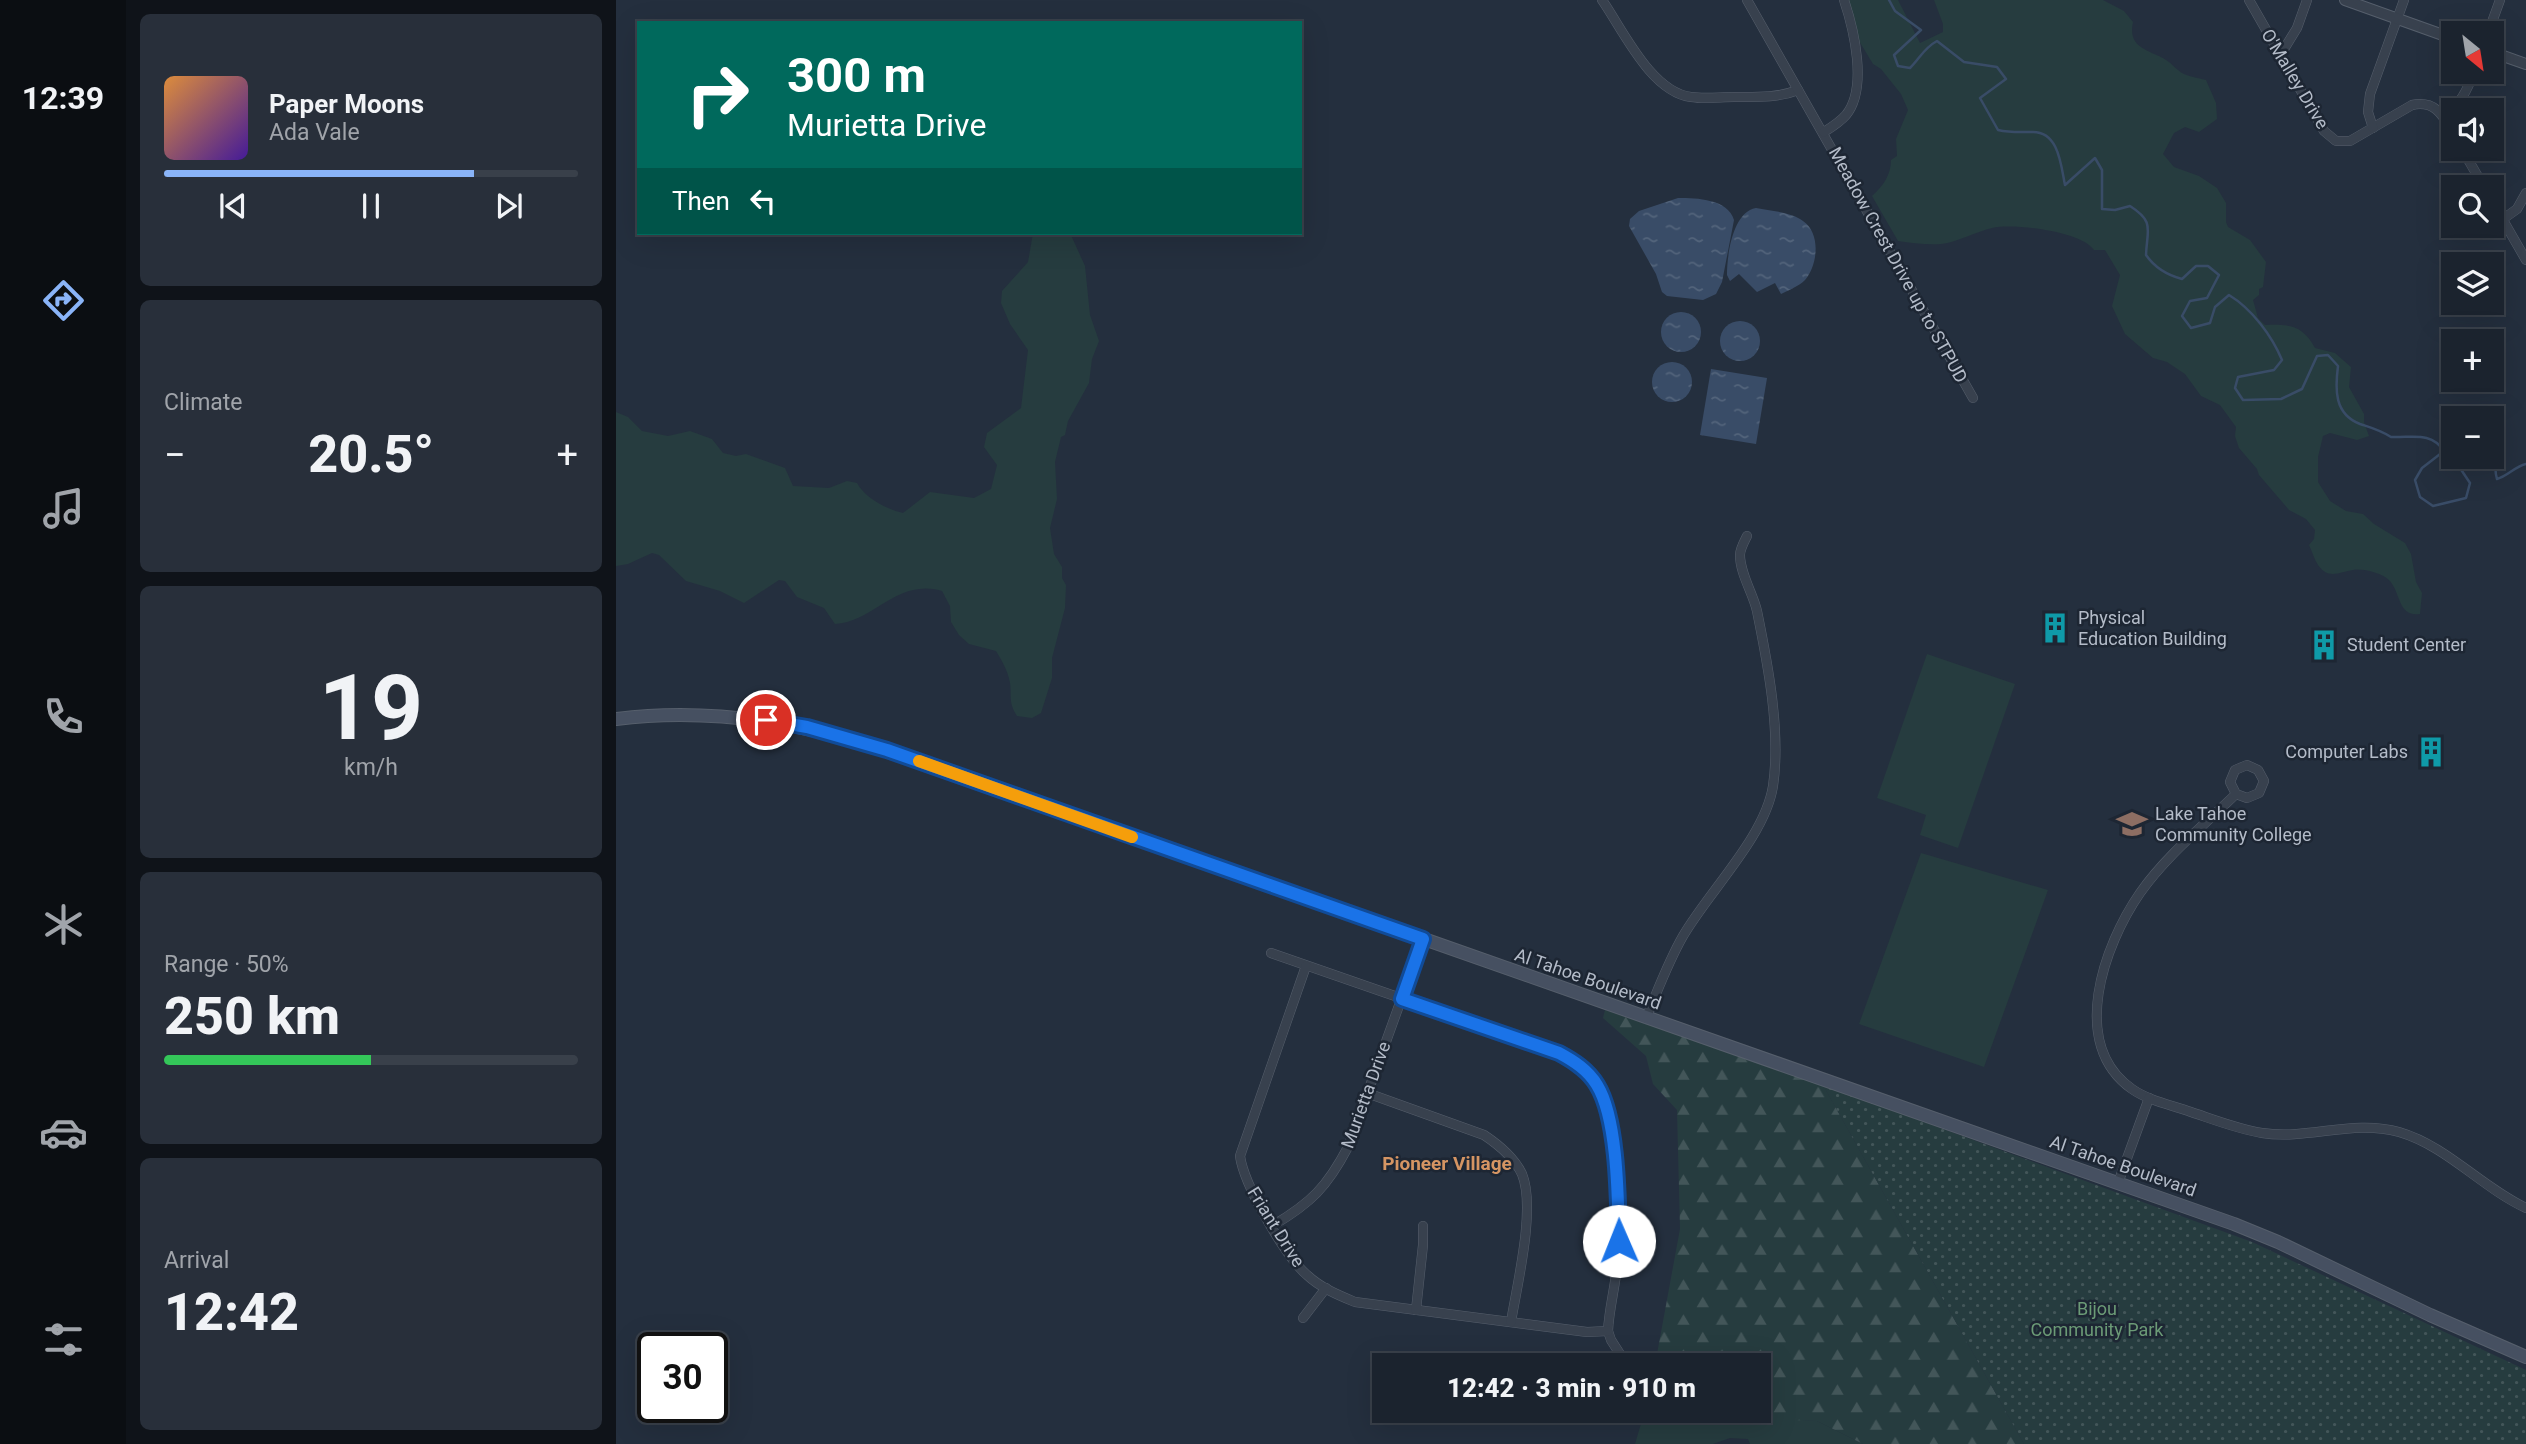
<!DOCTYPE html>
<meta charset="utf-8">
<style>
:root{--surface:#1b232e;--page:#282f3a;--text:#f1f3f6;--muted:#a0a4aa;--line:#39404a;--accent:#8ab4f8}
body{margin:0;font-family:Roboto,sans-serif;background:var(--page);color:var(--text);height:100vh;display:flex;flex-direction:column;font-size:26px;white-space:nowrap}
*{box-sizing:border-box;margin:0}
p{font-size:23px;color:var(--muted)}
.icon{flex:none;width:38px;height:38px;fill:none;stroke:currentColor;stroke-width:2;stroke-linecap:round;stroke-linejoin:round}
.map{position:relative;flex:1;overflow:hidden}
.side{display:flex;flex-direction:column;gap:14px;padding:14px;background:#0f1319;width:490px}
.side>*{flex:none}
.banner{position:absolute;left:21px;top:21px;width:665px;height:214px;border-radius:0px;box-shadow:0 7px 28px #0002,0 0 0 2px var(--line);background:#00695c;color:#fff;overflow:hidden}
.needle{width:46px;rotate:150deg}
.fabs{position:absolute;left:1825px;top:21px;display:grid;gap:14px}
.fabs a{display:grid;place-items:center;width:63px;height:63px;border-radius:0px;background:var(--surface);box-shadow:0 7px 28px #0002,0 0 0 2px var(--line);font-size:35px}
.speed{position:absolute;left:21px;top:1332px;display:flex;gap:14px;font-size:35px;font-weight:700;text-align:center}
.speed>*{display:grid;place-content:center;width:91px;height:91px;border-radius:50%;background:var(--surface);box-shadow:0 7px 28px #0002,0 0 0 2px var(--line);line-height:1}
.speed .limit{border:4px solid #111;border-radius:10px;background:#fff;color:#111}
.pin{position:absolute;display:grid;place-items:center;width:60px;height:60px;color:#fff;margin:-30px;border:4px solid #fff;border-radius:50%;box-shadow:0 2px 7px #0007}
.me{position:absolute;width:77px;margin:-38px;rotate:359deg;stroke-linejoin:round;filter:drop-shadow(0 0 5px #0008)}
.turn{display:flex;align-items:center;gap:24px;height:147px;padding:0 35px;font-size:32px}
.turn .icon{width:91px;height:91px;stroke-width:2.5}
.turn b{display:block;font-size:49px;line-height:60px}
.then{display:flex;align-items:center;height:66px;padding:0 35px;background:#0003;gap:14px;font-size:26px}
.big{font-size:52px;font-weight:800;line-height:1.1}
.side .widget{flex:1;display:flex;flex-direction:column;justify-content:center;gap:10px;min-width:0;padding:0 24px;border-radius:10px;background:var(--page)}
.side .dial{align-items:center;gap:0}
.dial b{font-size:91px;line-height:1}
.song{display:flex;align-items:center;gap:21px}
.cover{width:84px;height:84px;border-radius:10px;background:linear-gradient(135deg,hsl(30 70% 55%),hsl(260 70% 35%))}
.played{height:7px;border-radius:4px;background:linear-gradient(90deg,var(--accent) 75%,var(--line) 75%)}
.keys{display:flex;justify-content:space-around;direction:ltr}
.heat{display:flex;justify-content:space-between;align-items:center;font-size:38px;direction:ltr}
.charge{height:10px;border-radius:5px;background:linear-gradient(90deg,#34c759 50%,var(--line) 0)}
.trip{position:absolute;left:756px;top:1353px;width:399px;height:70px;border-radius:0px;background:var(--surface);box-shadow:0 7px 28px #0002,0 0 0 2px var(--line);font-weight:800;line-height:70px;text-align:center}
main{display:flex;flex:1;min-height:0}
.tab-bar{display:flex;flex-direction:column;width:126px;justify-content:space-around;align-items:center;background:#0b0e12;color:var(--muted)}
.tab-bar .icon{width:49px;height:49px}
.tab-bar .selected{color:var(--accent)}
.tab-bar b{font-size:32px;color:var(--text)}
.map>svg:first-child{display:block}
.grass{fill:#263c3f}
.forest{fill:url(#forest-firs)}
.park{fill:url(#park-dots)}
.water{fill:url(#water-ripples)}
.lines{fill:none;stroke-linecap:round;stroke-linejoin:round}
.stream{stroke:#394c67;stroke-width:2.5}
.minor-casing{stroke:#565f6c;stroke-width:10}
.tertiary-casing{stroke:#565f6c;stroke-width:12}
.secondary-casing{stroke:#565f6c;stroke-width:14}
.minor{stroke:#38414e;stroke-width:9}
.tertiary{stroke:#38414e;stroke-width:10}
.secondary{stroke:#465061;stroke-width:12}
.route-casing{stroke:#114b97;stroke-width:18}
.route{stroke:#1a73e8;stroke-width:12}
.slow{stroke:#f59e0b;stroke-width:12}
.labels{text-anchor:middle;stroke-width:5;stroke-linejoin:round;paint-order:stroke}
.street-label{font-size:18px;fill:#b4bcc9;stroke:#1d2633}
.poi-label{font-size:18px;fill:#b4bcc9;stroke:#1d2633;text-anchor:start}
.park-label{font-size:18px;fill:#6b9a76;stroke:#1d2633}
.neighbourhood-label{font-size:19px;font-weight:bold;fill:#d59563;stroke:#1d2633}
</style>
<main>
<nav class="tab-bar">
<b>12:39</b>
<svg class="icon selected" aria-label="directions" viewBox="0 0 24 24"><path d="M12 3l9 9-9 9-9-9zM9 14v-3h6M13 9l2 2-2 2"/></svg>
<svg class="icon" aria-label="music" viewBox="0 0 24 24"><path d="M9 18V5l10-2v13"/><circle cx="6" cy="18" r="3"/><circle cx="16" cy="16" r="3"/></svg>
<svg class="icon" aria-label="phone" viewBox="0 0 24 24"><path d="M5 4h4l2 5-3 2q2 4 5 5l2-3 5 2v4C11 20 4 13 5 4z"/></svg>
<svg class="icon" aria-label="climate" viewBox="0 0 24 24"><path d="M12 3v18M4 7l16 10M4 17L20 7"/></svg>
<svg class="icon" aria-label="car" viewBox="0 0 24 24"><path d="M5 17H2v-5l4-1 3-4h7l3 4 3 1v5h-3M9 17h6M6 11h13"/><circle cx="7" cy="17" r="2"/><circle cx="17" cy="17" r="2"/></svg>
<svg class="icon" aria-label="filters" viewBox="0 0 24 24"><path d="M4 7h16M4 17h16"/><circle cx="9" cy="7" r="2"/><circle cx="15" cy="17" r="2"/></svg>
</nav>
<section class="side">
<div class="widget">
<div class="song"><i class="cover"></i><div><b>Paper Moons</b><p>Ada Vale</p></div></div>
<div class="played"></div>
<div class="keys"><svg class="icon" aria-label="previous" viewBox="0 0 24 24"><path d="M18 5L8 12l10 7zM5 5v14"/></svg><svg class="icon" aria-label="pause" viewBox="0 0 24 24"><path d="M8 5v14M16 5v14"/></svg><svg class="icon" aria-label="next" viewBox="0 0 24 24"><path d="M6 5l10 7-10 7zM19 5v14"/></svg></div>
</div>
<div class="widget"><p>Climate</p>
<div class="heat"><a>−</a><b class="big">20.5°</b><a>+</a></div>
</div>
<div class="widget dial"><b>19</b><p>km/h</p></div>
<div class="widget"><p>Range · 50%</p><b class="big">250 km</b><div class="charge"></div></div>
<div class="widget"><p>Arrival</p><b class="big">12:42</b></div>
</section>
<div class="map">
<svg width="1910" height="1444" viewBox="0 0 1910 1444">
<defs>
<pattern id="forest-firs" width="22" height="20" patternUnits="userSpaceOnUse" patternTransform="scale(1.75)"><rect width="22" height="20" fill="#263c3f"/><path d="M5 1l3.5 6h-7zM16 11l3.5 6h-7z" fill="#435659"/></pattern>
<pattern id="park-dots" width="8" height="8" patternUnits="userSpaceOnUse" patternTransform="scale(1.75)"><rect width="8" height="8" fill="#263c3f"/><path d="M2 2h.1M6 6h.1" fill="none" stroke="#435659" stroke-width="1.8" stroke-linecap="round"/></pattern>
<pattern id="water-ripples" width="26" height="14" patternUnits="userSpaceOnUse" patternTransform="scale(1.75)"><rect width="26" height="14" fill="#394c67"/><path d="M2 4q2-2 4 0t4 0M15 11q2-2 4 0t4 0" fill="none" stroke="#53647b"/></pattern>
</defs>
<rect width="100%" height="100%" fill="#242f3e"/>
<!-- grass -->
<g class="grass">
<path d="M1231,0H1282L1304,43L1327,32V24L1318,0H1487L1508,11L1517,22C1511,49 1534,50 1550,60C1557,64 1561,71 1568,74C1575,77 1583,78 1590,80L1600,103L1601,119L1583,132L1569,127L1558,133L1547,154L1558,167L1583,176L1601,188L1610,203V222L1612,227L1634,240L1650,262L1647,287L1643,289V295L1637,300L1642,318L1649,325C1673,324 1687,325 1699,348L1719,353L1735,367L1733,387L1748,414V422L1753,436L1741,440L1714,433L1707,436L1702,457V482L1714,501L1730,511L1747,514L1758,524L1789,543L1795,554L1800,582L1806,593L1804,614C1782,617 1785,594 1774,581C1767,573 1746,568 1737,570C1724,572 1712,580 1702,565C1698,559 1696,551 1693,545L1698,539L1699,530L1690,519L1673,510L1643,475L1641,469L1623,448L1619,436L1620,427L1604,405L1585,396L1569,374L1551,362L1537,358L1509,334L1496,306L1504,275L1489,250H1478C1466,231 1397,223 1376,228C1359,232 1342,242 1325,244C1311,245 1296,243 1282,241L1256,196C1267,186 1275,175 1275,160L1281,156L1280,139L1292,110L1285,94L1265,69L1257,64L1237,31Z"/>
<path d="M417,233H454L469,266L474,315L483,341L476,359L473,383L452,421L449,435L445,437L439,462L441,499L434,528L438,554L446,567V578L450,585L449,608L436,658V678L425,713L416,718L401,716C392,701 396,698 394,683C392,671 386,661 380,651L353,644L343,635L335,622L334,606L326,591C281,578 258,622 219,624L208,608L181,597L169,581L163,580L128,603L104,591L70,581L43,555L36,553L12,564L0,566V412L12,417L26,431L52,436L74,431L96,439L107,453L120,456L130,454L169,468L177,486L213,488L231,481L241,483C249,498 270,509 287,513L314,492L358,498L375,489L381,465L368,447L371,433L405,408L412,350L394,324L385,303L386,291L412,262Z"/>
<polygon points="1311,654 1399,684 1342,848 1304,835 1310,815 1261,798"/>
<polygon points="1305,853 1432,890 1368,1067 1243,1024"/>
<polygon points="1029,1410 1101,1411 1119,1415 1201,1421 1247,1444 1134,1444 1132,1439 1114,1438 1097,1444 1019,1444"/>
</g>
<!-- forest -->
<polygon class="forest" points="989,1010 1207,1085 1408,1444 1247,1444 1201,1421 1175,1420 1142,1424 1101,1411 1143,1410 1143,1365 1039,1365 1064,1229 1061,1110 1037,1084 1030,1056 987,1018"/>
<!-- park -->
<polygon class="park" points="1207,1085 1636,1242 1910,1370 1910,1444 1408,1444"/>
<!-- water -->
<g class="water">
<path d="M1062,198C1081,198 1112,199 1118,220L1106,282L1100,294L1087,300L1051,296L1046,292L1040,274L1013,226L1014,219L1023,211Z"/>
<path d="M1140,208C1155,211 1175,212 1187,221C1205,233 1202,265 1189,280C1183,286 1173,290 1165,294L1159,283L1141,292L1123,274L1114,281L1111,275C1111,254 1117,212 1140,208Z"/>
<circle cx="1065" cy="332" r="20"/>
<circle cx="1124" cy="341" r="20"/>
<circle cx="1056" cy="382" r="20"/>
<polygon points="1095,369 1151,378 1140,444 1084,435"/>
</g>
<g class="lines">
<!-- stream -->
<g class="stream">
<path d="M1273,0L1279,11L1305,30L1278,55L1282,66L1294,68C1304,58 1308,48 1321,41L1348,62L1381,67L1390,79L1364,98L1382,130C1395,133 1404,132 1416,132C1443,131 1445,166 1449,185L1479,158L1486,170V209L1499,210L1514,206C1539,222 1531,229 1530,255C1539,268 1551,275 1566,279L1580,266H1592L1603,275L1591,298L1574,301L1566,316L1575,328L1594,323L1599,307L1613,295C1636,309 1656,336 1666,360L1658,370L1622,377L1619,388L1627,400L1665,399L1686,389L1701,356L1712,355L1722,366C1719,389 1718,414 1744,424C1756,428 1764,430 1775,437C1796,438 1815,431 1828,451L1806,468L1799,480L1804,497L1817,506L1850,498L1854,483L1840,462L1842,457"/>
<path d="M1876,444L1879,446C1882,460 1877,468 1881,479C1892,476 1898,467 1910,464"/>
</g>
<!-- minor casing -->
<g class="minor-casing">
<g id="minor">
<path d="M986,0C1007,30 1035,92 1075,97C1089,99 1104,97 1118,97C1140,97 1162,98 1182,90"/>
<polyline points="1131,0 1357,398"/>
<path d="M1633,0L1708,131L1720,141H1734L1796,105C1820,100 1827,116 1838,134"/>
<polyline points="1872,33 1884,0"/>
<polyline points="1665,54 1681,28 1691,0"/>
<path d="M1828,118C1844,104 1851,91 1858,72"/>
<polyline points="1757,128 1752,112 1754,94 1788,0"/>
<path d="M1208,132C1216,127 1224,122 1230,115C1252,88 1238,30 1228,0"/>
<polyline points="1846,149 1868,187"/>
<polyline points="1876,201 1910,260"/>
<polyline points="1887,219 1901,209 1910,193"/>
<path d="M1620,794L1614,782L1619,770L1631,765L1642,770L1648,781L1643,793L1631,798L1620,794C1588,825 1550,856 1524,893C1488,945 1452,1044 1516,1089C1533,1101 1556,1105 1575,1112C1599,1120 1622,1129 1646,1133C1693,1140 1737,1119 1783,1132C1831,1146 1865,1187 1910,1208"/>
<path d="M655,953L943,1053C958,1061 971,1070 980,1084C1003,1120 1005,1224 1001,1266C999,1288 993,1309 992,1331L995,1340L1011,1365"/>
<path d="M690,966L624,1156C628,1185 669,1256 691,1275C705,1288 722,1295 739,1302L971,1332L992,1331"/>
<path d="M1030,1018C1042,990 1052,962 1067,936C1093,891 1149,837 1157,786C1165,732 1152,665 1141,611C1137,593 1124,574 1124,555C1124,549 1128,542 1131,536"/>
<path d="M751,1093L868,1135C883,1145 898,1157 906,1174C920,1208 901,1285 895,1322"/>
<polyline points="1502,1183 1533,1098"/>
<path d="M656,1226C695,1203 711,1187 732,1147L807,939"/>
<polyline points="800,1310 807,1245 807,1226"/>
<polyline points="687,1318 710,1288"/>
</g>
</g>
<!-- tertiary casing -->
<g class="tertiary-casing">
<g id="tertiary">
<polyline points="1729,0 1838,39"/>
<polyline points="1876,52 1910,64"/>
</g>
</g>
<!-- secondary casing -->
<g class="secondary-casing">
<path id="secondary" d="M0,719C93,707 183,722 271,750L1618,1224L1662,1242L1814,1315L1910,1357"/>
</g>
<!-- minor -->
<use href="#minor" class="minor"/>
<!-- tertiary -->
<use href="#tertiary" class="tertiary"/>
<!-- secondary -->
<use href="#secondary" class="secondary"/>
</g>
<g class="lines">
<!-- route casing -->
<g class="route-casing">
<path id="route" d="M150,720L191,727L271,750L807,939L786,999L943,1053C958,1061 972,1070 981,1085C1002,1119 1002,1201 1003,1241"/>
</g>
<!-- route -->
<use href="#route" class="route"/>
<!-- slow -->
<polyline class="slow" points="303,761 516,837"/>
</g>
<!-- icons -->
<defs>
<g id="building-bare" transform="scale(2.415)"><path d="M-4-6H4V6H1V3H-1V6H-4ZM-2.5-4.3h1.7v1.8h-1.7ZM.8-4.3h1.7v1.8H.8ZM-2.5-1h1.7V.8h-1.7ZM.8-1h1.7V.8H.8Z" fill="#0f9aa8" stroke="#1d2633" stroke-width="2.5" paint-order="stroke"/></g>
<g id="university-bare" transform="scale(2.415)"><path d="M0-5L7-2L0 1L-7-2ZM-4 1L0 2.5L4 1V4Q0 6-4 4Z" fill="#8d6e63" stroke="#1d2633" stroke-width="2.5" paint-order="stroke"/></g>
</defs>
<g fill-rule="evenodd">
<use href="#building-bare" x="1439" y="628"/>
<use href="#building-bare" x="1708" y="645"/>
<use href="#building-bare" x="1815" y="752"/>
<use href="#university-bare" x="1516" y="824"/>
</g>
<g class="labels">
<!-- street labels -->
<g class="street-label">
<text transform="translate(1679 79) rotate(59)" y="6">O'Malley Drive</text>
<text transform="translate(1282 265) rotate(61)" y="6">Meadow Crest Drive up to STPUD</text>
<text transform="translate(972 979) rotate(19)" y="6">Al Tahoe Boulevard</text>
<text transform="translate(750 1095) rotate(-70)" y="6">Murietta Drive</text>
<text transform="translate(1507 1166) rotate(19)" y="6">Al Tahoe Boulevard</text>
<text transform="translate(660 1227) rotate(58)" y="6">Friant Drive</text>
</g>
<!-- poi labels -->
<g class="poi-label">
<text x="1462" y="624">Physical<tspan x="1462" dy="21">Education Building</tspan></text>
<text x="1731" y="651">Student Center</text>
<text x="1792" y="758" text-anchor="end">Computer Labs</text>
<text x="1539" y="820">Lake Tahoe<tspan x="1539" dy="21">Community College</tspan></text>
</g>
<!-- park labels -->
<g class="park-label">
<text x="1481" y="1315">Bijou<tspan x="1481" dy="21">Community Park</tspan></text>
</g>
<!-- neighbourhood labels -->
<g class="neighbourhood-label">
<text x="831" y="1170">Pioneer Village</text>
</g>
</g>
</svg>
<div class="fabs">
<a><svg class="needle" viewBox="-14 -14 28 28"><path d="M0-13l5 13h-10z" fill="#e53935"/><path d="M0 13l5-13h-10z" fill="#a0a4aa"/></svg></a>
<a><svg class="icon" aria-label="sound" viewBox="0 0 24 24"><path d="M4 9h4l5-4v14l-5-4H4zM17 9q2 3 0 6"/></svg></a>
<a><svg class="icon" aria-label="search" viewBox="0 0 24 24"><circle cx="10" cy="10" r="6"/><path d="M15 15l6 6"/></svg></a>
<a><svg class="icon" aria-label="layers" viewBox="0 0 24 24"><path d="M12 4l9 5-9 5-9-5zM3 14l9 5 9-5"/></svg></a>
<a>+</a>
<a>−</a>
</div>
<div class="speed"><div class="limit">30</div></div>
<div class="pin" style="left:150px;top:720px;background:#d93025"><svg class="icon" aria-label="arrive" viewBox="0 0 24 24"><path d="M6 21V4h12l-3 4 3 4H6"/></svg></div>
<svg class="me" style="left:1003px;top:1241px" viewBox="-20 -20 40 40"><circle r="19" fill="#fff"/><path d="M0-13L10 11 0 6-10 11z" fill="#1a73e8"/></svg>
<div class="trip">12:42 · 3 min · 910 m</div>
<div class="banner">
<div class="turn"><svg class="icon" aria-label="right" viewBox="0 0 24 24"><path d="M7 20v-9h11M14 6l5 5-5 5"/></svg><div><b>300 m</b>Murietta Drive</div></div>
<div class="then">Then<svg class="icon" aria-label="left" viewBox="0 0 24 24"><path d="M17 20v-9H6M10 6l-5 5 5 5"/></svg></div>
</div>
</div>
</main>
